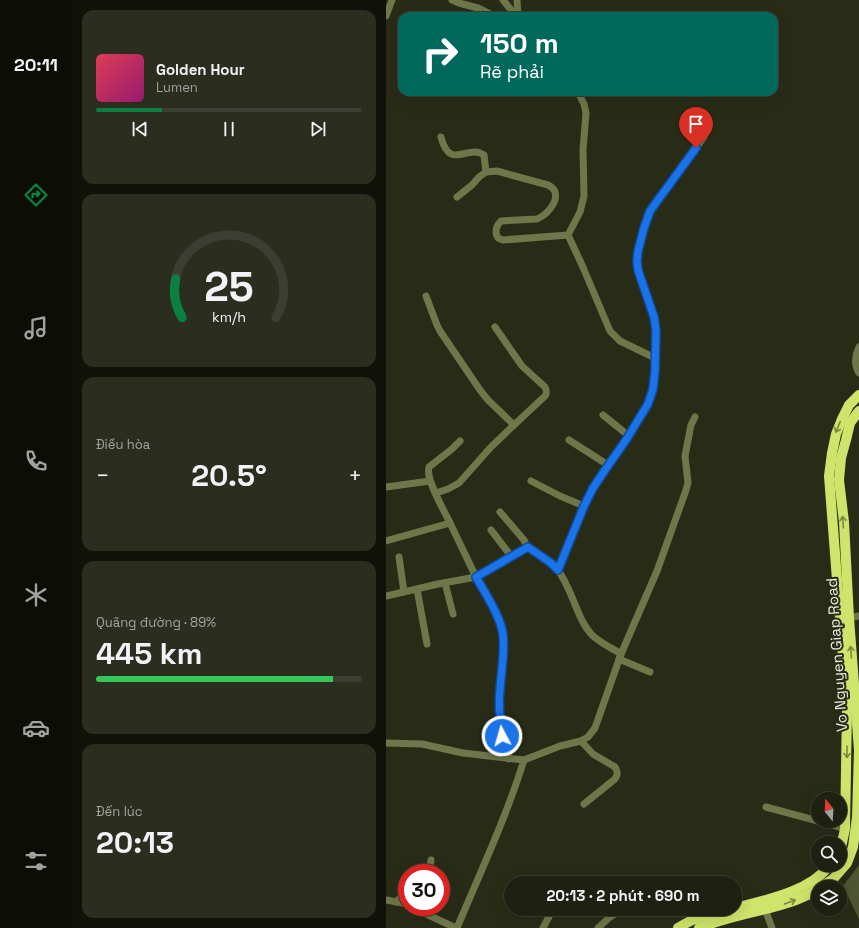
<!DOCTYPE html>
<html lang="vi">
<meta charset="utf-8">
<style>
:root{--surface:#1e2111;--page:#2b2e1f;--text:#f1f3f6;--muted:#a1a39f;--line:#3c3e31;--accent:#0b8043}
body{margin:0;font-family:"Space Grotesk",sans-serif;background:var(--page);color:var(--text);height:100vh;display:flex;flex-direction:column;font-size:15px;white-space:nowrap}
*{box-sizing:border-box;margin:0}
p{font-size:13px;color:var(--muted)}
.icon{flex:none;width:22px;height:22px;fill:none;stroke:currentColor;stroke-width:2;stroke-linecap:round;stroke-linejoin:round}
.map{position:relative;flex:1;overflow:hidden}
.sheet{display:flex;flex-direction:column;gap:10px;padding:10px;background:#101209;width:314px}
.sheet>*{flex:none}
.banner{position:absolute;left:12px;top:12px;width:380px;height:84px;border-radius:12px;box-shadow:0 4px 16px #0002,0 0 0 1px var(--line);background:#00695c;color:#fff;overflow:hidden}
.needle{width:26px;rotate:342deg}
.controls{position:absolute;left:425px;top:792px;display:grid;gap:8px}
.controls a{display:grid;place-items:center;width:36px;height:36px;border-radius:50%;background:var(--surface);box-shadow:0 4px 16px #0002,0 0 0 1px var(--line);font-size:20px}
.speed{position:absolute;left:12px;top:864px;display:flex;gap:8px;font-size:20px;font-weight:700;text-align:center}
.speed>*{display:grid;place-content:center;width:52px;height:52px;border-radius:50%;background:var(--surface);box-shadow:0 4px 16px #0002,0 0 0 1px var(--line);line-height:1}
.speed .limit{border:6px solid #d22;background:#fff;color:#111}
.pin{position:absolute;display:grid;place-items:center;width:34px;height:34px;color:#fff;margin:-41px -17px;border-radius:50% 50% 50% 0;rotate:-45deg;box-shadow:0 0 4px #0007}
.pin .icon{rotate:45deg}
.me{position:absolute;width:44px;margin:-22px;rotate:354deg;stroke-linejoin:round;filter:drop-shadow(0 0 3px #0008)}
.turn{display:flex;align-items:center;gap:14px;height:84px;padding:0 16px;font-size:18px}
.turn .icon{width:52px;height:52px;stroke-width:2.5}
.turn b{display:block;font-size:28px;line-height:34px}
.big{font-size:30px;font-weight:600;line-height:1.1}
.sheet .card{flex:1;display:flex;flex-direction:column;justify-content:center;gap:6px;min-width:0;padding:0 14px;border-radius:12px;background:var(--page)}
.sheet .dial{align-items:center;gap:0}
.dial svg{height:104px;overflow:visible;fill:none;stroke:var(--line);stroke-width:7;stroke-linecap:round;text-anchor:middle}
.dial text{fill:var(--text);stroke:none}
.song{display:flex;align-items:center;gap:12px}
.cover{width:48px;height:48px;border-radius:6px;background:linear-gradient(135deg,hsl(350 70% 55%),hsl(320 70% 35%))}
.played{height:4px;border-radius:2px;background:linear-gradient(90deg,var(--accent) 25%,var(--line) 25%)}
.keys{display:flex;justify-content:space-around;direction:ltr}
.heat{display:flex;justify-content:space-between;align-items:center;font-size:22px;direction:ltr}
.charge{height:6px;border-radius:3px;background:linear-gradient(90deg,#34c759 89%,var(--line) 0)}
.trip{position:absolute;left:118px;top:876px;width:238px;height:40px;border-radius:20px;background:var(--surface);box-shadow:0 4px 16px #0002,0 0 0 1px var(--line);font-weight:600;line-height:40px;text-align:center}
main{display:flex;flex:1;min-height:0}
.tab-bar{display:flex;flex-direction:column;width:72px;justify-content:space-around;align-items:center;background:#0c0d07;color:var(--muted)}
.tab-bar .icon{width:28px;height:28px}
.tab-bar .on{color:var(--accent)}
.tab-bar b{font-size:18px;color:var(--text)}
.map>svg:first-child{display:block}
.green{fill:#4e5531}
.lines{fill:none;stroke-linecap:round;stroke-linejoin:round}
.minor{stroke:#6e774a;stroke-width:7}
.highway{stroke:#cee46a;stroke-width:10}
.oneway{stroke:#7b8840}
.route-casing{stroke:#114b97;stroke-width:10}
.route{stroke:#1a73e8;stroke-width:7}
.labels{text-anchor:middle;stroke-width:4;stroke-linejoin:round;paint-order:stroke}
.street-label{font-size:15px;fill:#eaeddf;stroke:#282c17}
</style>
<main>
<nav class="tab-bar">
<b>20:11</b>
<svg class="icon on" aria-label="directions" viewBox="0 0 24 24"><path d="M12 3l9 9-9 9-9-9zM9 14v-3h6M13 9l2 2-2 2"/></svg>
<svg class="icon" aria-label="music" viewBox="0 0 24 24"><path d="M9 18V5l10-2v13"/><circle cx="6" cy="18" r="3"/><circle cx="16" cy="16" r="3"/></svg>
<svg class="icon" aria-label="phone" viewBox="0 0 24 24"><path d="M5 4h4l2 5-3 2q2 4 5 5l2-3 5 2v4C11 20 4 13 5 4z"/></svg>
<svg class="icon" aria-label="climate" viewBox="0 0 24 24"><path d="M12 3v18M4 7l16 10M4 17L20 7"/></svg>
<svg class="icon" aria-label="car" viewBox="0 0 24 24"><path d="M5 17H2v-5l4-1 3-4h7l3 4 3 1v5h-3M9 17h6M6 11h13"/><circle cx="7" cy="17" r="2"/><circle cx="17" cy="17" r="2"/></svg>
<svg class="icon" aria-label="filters" viewBox="0 0 24 24"><path d="M4 7h16M4 17h16"/><circle cx="9" cy="7" r="2"/><circle cx="15" cy="17" r="2"/></svg>
</nav>
<section class="sheet">
<div class="card">
<div class="song"><i class="cover"></i><div><b>Golden Hour</b><p>Lumen</p></div></div>
<div class="played"></div>
<div class="keys"><svg class="icon" aria-label="previous" viewBox="0 0 24 24"><path d="M18 5L8 12l10 7zM5 5v14"/></svg><svg class="icon" aria-label="pause" viewBox="0 0 24 24"><path d="M8 5v14M16 5v14"/></svg><svg class="icon" aria-label="next" viewBox="0 0 24 24"><path d="M6 5l10 7-10 7zM19 5v14"/></svg></div>
</div>
<div class="card dial"><svg viewBox="0 0 100 80">
<path d="M14 69A42 42 0 1 1 86 69"/>
<path d="M14 69A42 42 0 0 1 9 39" stroke="#0b8043"/>
<text x="50" y="56" font-size="32" font-weight="700">25</text>
<text x="50" y="72" font-size="11">km/h</text>
</svg></div>
<div class="card"><p>Điều hòa</p>
<div class="heat"><a>−</a><b class="big">20.5°</b><a>+</a></div>
</div>
<div class="card"><p>Quãng đường · 89%</p><b class="big">445 km</b><div class="charge"></div></div>
<div class="card"><p>Đến lúc</p><b class="big">20:13</b></div>
</section>
<div class="map">
<svg width="473" height="928" viewBox="0 0 473 928">
<rect width="100%" height="100%" fill="#282c17"/>
<!-- green -->
<polygon class="green" points="473,865 473,919 457,886"/>
<g class="lines">
<!-- minor -->
<g class="minor">
<polyline points="66,0 73,3 92,8 108,16"/>
<polyline points="117,0 130,16"/>
<polyline points="131,0 132,16"/>
<polyline points="0,16 6,0"/>
<path d="M55,137C64,172 82,143 98,155L100,172"/>
<path d="M71,197L86,185L93,177L100,172L111,171L162,185C179,193 164,214 151,219L115,221C109,227 107,238 117,240L182,235"/>
<polyline points="182,235 196,265 224,331 234,341 269,358"/>
<polyline points="182,235 194,212 198,196 197,150 200,113 198,104 192,92"/>
<polyline points="40,296 51,325 54,331 94,390 102,400 128,425"/>
<path d="M473,347C469,355 468,365 473,373"/>
<polyline points="217,415 243,436"/>
<polyline points="183,440 222,465"/>
<polyline points="145,481 174,496 198,506"/>
<polyline points="0,487 44,481"/>
<path d="M50,493L62,489L73,483L105,447L128,425L159,396C161,393 161,391 159,387L136,366L109,327"/>
<polyline points="64,523 90,577 141,547 138,540 114,512"/>
<polyline points="105,530 125,556"/>
<path d="M0,541L64,523C58,510 39,479 43,467L66,449L74,441"/>
<path d="M141,547C151,553 164,560 171,569C186,587 190,618 206,635C214,643 226,648 235,654"/>
<polyline points="13,557 18,592"/>
<polyline points="173,570 198,506 207,488 219,470 240,440 250,423 261,404 267,389 269,371 270,330 268,317 252,270 251,261 252,251 258,227 261,217 264,211 318,137"/>
<polyline points="59,583 67,614"/>
<polyline points="31,589 41,644"/>
<polyline points="0,596 52,584 90,577 109,612 117,634 117,664 113,692 114,721 116,736 123,759"/>
<polyline points="458,619 473,616"/>
<polyline points="233,659 264,672"/>
<path d="M195,741L207,754L229,767C232,772 232,774 229,779L198,804"/>
<path d="M0,743L36,744L77,753L138,760C120,818 94,873 71,928"/>
<polyline points="138,760 174,746 195,741 202,737 209,728 235,654 271,571 299,493 302,483 299,456 305,425 309,417"/>
<polyline points="380,807 432,821"/>
<polyline points="433,821 459,829"/>
<polyline points="42,873 43,871 45,860"/>
<polyline points="0,900 17,903 21,905"/>
<polyline points="10,902 21,891"/>
<polyline points="25,907 70,928"/>
<polyline points="379,909 386,928"/>
<polyline points="157,928 167,909"/>
<polyline points="212,928 224,917 237,909"/>
</g>
<!-- highway -->
<g class="highway">
<polyline points="454,852 459,829 461,709 443,476 446,453 450,434 456,419 463,405 473,395"/>
<polyline points="435,887 448,878 461,863 467,847 471,817 473,750 463,618 458,522 453,480 455,458 460,440 464,423 473,411"/>
<path d="M349,908C380,900 423,892 444,865"/>
<path d="M292,928C310,916 326,914 346,909"/>
<path d="M313,928C333,920 355,915 376,910C396,905 415,900 432,889"/>
</g>
</g>
<!-- one-way arrows -->
<defs><path id="oneway-shaft" d="M-6 0H5M1.5-3L5.5 0L1.5 3" fill="none" stroke-width="1.6" stroke-linecap="round" stroke-linejoin="round"/></defs>
<g class="oneway">
<use href="#oneway-shaft" transform="translate(452 427) rotate(112)"/>
<use href="#oneway-shaft" transform="translate(457 522) rotate(-94)"/>
<use href="#oneway-shaft" transform="translate(465 652) rotate(-94)"/>
<use href="#oneway-shaft" transform="translate(461 752) rotate(90)"/>
<use href="#oneway-shaft" transform="translate(404 902) rotate(-20)"/>
</g>
<g class="lines">
<!-- route casing -->
<g class="route-casing">
<path id="route" d="M116,736C114,721 112,705 114,690C115,672 119,654 117,635C115,617 99,593 90,577L142,547L165,563L172,570L198,506L207,488L219,470L240,440L262,404L267,389L269,371L270,330L268,317L252,270L251,261L252,251L258,228L264,211L310,148"/>
</g>
<!-- route -->
<use href="#route" class="route"/>
</g>
<g class="labels">
<!-- street labels -->
<g class="street-label">
<text transform="translate(451 655) rotate(-94)" y="5">Vo Nguyen Giap Road</text>
</g>
</g>
</svg>
<div class="controls">
<a><svg class="needle" viewBox="-14 -14 28 28"><path d="M0-13l5 13h-10z" fill="#e53935"/><path d="M0 13l5-13h-10z" fill="#a1a39f"/></svg></a>
<a><svg class="icon" aria-label="search" viewBox="0 0 24 24"><circle cx="10" cy="10" r="6"/><path d="M15 15l6 6"/></svg></a>
<a><svg class="icon" aria-label="layers" viewBox="0 0 24 24"><path d="M12 4l9 5-9 5-9-5zM3 14l9 5 9-5"/></svg></a>
</div>
<div class="speed"><div class="limit">30</div></div>
<div class="pin" style="left:310px;top:148px;background:#d93025"><svg class="icon" aria-label="arrive" viewBox="0 0 24 24"><path d="M6 21V4h12l-3 4 3 4H6"/></svg></div>
<svg class="me" style="left:116px;top:736px" viewBox="-20 -20 40 40"><circle r="17" fill="#1a73e8" stroke="#fff" stroke-width="3"/><path d="M0-11L8 9 0 5-8 9z" fill="#fff"/></svg>
<div class="trip">20:13 · 2 phút · 690 m</div>
<div class="banner">
<div class="turn"><svg class="icon" aria-label="right" viewBox="0 0 24 24"><path d="M7 20v-9h11M14 6l5 5-5 5"/></svg><div><b>150 m</b>Rẽ phải</div></div>
</div>
</div>
</main>
